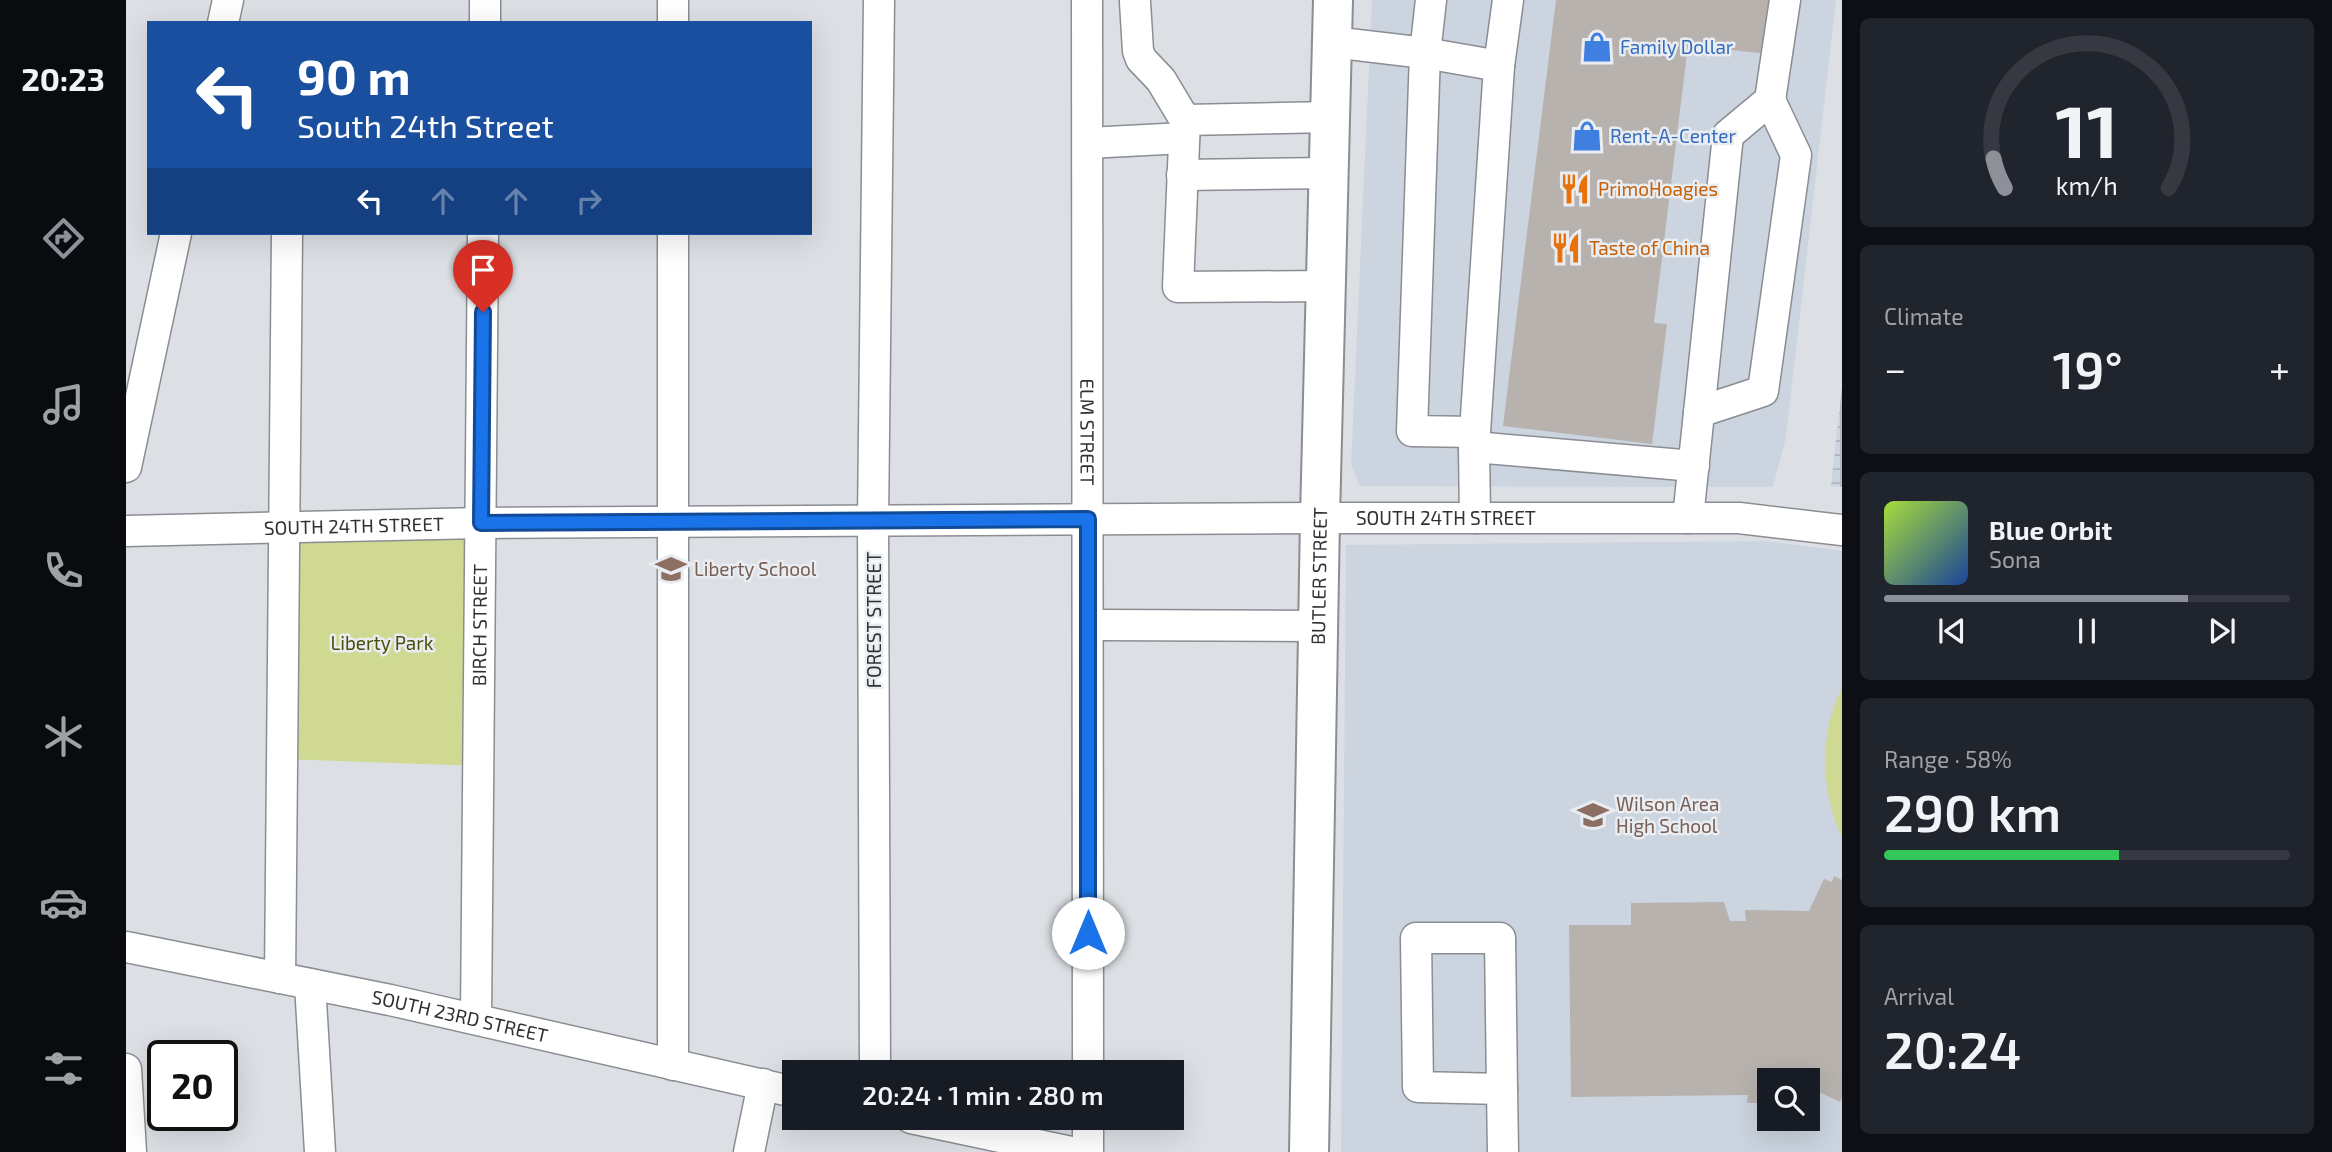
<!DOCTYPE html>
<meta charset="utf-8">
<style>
:root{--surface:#171b24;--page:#20242c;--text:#f1f3f6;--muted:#9ea1a6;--line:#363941;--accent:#8c9099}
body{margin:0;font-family:"Exo 2",sans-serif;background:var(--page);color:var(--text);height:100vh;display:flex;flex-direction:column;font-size:26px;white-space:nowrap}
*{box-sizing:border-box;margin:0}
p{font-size:23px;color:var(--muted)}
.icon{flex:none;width:38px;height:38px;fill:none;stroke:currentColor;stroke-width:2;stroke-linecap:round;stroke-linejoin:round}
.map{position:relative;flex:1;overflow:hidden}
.details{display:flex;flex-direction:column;gap:18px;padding:18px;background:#0d0f14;width:490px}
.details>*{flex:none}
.banner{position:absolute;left:21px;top:21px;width:665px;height:214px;border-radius:0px;box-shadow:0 7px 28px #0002;background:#1a4fa0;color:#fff;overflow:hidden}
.tools{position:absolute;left:1631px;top:1068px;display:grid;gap:14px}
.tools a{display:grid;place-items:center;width:63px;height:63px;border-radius:0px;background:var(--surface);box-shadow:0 7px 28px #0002;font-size:35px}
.speed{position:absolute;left:21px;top:1040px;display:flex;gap:14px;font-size:35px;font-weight:700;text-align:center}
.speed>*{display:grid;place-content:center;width:91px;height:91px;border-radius:50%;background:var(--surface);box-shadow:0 7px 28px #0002;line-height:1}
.speed .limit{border:4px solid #111;border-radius:10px;background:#fff;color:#111}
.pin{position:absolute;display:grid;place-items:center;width:60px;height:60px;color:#fff;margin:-72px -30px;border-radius:50% 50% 50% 0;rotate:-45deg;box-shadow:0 0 7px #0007}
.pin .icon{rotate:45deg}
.me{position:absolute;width:77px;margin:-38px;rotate:0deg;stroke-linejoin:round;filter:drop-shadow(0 0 5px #0008)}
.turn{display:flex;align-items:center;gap:24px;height:147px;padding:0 35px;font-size:32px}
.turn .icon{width:91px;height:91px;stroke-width:2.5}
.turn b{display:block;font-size:49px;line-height:60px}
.lanes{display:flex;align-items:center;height:66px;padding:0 35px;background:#0003;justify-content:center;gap:35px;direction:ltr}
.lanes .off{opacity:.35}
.big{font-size:52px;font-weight:600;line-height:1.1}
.details .card{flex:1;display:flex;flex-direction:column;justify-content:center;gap:10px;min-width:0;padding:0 24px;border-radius:10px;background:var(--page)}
.details .dial{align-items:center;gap:0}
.dial svg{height:182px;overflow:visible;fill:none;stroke:var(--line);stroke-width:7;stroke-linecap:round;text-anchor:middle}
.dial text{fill:var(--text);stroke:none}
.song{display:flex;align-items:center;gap:21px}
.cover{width:84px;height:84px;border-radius:10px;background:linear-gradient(135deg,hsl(80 70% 55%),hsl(220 70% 35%))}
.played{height:7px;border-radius:4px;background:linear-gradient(90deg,var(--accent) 75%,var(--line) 75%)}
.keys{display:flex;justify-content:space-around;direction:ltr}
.heat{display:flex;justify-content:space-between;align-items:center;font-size:38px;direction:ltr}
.charge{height:10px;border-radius:5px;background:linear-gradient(90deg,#34c759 58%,var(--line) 0)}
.trip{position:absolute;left:656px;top:1060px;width:402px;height:70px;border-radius:0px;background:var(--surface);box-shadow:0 7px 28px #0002;font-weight:600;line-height:70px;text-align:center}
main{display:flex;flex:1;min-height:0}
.menu{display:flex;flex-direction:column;width:126px;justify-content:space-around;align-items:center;background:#090b0e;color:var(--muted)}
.menu .icon{width:49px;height:49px}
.menu .active{color:var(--accent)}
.menu b{font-size:32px;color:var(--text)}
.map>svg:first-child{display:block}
.built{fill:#cbd4df;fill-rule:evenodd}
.industrial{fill:url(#industrial-grid)}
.green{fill:#cfd992}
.building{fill:#b7b2ae}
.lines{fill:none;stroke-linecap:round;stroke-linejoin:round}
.minor-casing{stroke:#8a8d92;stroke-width:33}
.major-casing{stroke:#8a8d92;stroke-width:42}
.minor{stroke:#fff;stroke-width:30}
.major{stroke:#fff;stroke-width:38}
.route-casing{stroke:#114b97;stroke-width:18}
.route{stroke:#1a73e8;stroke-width:12}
.labels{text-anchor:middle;stroke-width:5;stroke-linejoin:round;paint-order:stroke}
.shop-label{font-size:19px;fill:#366cbe;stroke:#e9edf2;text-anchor:start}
.food-label{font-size:19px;fill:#c56008;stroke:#e9edf2;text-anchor:start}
.street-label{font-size:19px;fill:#2f3133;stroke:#e9edf2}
.education-label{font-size:19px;fill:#785e54;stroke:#e9edf2;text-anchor:start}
.park-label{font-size:19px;fill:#494f09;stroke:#e9edf2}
</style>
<main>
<nav class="menu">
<b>20:23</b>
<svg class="icon active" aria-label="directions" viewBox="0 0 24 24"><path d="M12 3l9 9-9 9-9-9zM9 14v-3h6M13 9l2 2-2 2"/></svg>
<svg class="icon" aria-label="music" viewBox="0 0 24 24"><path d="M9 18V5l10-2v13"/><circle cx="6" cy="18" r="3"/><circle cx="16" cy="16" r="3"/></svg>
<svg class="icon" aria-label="phone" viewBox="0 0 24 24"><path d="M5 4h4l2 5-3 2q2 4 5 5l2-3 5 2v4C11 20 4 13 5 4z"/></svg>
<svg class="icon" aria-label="climate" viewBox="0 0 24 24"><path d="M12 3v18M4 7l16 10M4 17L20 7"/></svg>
<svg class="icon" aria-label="car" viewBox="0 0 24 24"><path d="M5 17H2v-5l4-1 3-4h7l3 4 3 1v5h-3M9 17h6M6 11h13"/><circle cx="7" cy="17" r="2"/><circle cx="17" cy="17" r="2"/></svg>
<svg class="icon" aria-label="filters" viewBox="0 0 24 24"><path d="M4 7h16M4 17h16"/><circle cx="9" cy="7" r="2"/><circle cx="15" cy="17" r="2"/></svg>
</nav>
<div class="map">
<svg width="1716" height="1152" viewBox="0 0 1716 1152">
<defs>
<pattern id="industrial-grid" width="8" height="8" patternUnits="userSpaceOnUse" patternTransform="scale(1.75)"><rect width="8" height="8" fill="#cbd4df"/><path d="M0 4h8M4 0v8" fill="none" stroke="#afb6c0"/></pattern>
</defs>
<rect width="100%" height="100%" fill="#dce0e5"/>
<!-- built -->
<g class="built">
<polygon points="1246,0 1710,0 1660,437 1647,487 1234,486 1225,465"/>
<path d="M1640,541L1716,551V1152H1215L1220,545ZM1643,1080H1682V1118H1643Z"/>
</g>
<!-- industrial -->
<polygon class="industrial" points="1716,387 1716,487 1705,486"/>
<!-- green -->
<g class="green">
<polygon points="355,523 352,766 156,759 159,526"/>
<path d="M1716,688V838C1695,791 1692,736 1716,688Z"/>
</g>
<!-- building -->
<g class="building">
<polygon points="1430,0 1648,0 1641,54 1562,45 1528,323 1541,324 1526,444 1377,426"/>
<polygon points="1708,876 1716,880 1716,1098 1714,1102 1687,1089 1682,1089 1682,1080 1643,1080 1643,1103 1621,1103 1622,1095 1445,1097 1443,925 1505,925 1505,903 1598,902 1604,921 1620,921 1619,910 1683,911 1698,879 1706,882"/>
</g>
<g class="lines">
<!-- minor casing -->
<g class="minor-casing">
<g id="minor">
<path id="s1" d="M961,0L962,1073"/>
<polyline points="1305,0 1299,53 1286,431 1349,432"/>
<polyline points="1009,2 1012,51 1015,59 1035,80 1059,120"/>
<polyline points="97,23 102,0"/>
<polyline points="359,23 359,0"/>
<polyline points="547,23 547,0"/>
<polyline points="1206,42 1299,53 1373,66"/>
<polyline points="962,143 1058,138"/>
<polyline points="1056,175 1203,173"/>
<polyline points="547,233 547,1065"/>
<polyline points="1200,286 1052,287 1059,120 1205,117"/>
<polyline points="1573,412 1637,391 1670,155 1644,100"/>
<polyline points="1348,447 1568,466"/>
<polyline points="0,467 50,233"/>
<polyline points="1349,518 1348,447 1373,66 1382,0"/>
<polyline points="1562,518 1602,135 1644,100 1659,0"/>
<path id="s2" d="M0,531L355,523L1194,518H1613L1716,530"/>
<polyline points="975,625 1192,626"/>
<polygon points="1290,938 1374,938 1376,1089 1292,1087"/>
<path id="s3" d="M0,947L264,1000L668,1092"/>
<polyline points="154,978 161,233"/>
<polyline points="184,984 194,1152"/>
<path id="s4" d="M350,1019L357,233"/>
<polyline points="0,1069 5,1152"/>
<polyline points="749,1073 747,520 753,0"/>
<polyline points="1376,1089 1377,1152"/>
<polyline points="785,1118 945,1152"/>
<polyline points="962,1118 962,1152"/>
<polyline points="623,1152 637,1084"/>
</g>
</g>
<!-- major casing -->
<g class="major-casing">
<g id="major">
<path id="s5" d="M1183,1152L1194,518L1207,0"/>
</g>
</g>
<!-- minor -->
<use href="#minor" class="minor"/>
<!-- major -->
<use href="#major" class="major"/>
</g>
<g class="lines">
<!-- route casing -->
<g class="route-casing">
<polyline id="route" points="357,312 355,523 962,519 962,933"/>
</g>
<!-- route -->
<use href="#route" class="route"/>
</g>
<!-- icons -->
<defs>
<g id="shop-bare" transform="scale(2.415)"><path d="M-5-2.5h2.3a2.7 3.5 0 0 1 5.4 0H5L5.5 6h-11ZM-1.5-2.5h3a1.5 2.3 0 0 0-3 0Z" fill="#3f7fe0" stroke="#e9edf2" stroke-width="2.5" paint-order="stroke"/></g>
<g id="restaurant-bare" transform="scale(2.415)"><path d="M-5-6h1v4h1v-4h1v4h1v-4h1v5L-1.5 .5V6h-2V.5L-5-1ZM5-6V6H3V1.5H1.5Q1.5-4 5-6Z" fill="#e8710a" stroke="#e9edf2" stroke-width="2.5" paint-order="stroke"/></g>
<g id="school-bare" transform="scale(2.415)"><path d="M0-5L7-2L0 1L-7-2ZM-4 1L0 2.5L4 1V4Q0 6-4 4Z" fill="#8d6e63" stroke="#e9edf2" stroke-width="2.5" paint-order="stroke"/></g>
</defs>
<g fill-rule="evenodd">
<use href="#shop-bare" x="1471" y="47"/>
<use href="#shop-bare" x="1461" y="136"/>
<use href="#restaurant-bare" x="1449" y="189"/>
<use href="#restaurant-bare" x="1440" y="248"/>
<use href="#school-bare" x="545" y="569"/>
<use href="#school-bare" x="1467" y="815"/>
</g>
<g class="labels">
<!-- shop labels -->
<g class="shop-label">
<text x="1494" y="54">Family Dollar</text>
<text x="1484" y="143">Rent-A-Center</text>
</g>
<!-- food labels -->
<g class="food-label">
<text x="1472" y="196">PrimoHoagies</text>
<text x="1463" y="255">Taste of China</text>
</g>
<!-- street labels -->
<g class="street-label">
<text dy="7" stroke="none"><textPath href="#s1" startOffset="432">ELM STREET</textPath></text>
<text dy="7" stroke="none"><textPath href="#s2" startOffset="1320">SOUTH 24TH STREET</textPath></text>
<text dy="7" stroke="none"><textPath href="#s2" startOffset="228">SOUTH 24TH STREET</textPath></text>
<text dy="7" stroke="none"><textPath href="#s5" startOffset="576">BUTLER STREET</textPath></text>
<text transform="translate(748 620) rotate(-90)" y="7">FOREST STREET</text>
<text dy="7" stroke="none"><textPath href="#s4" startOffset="394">BIRCH STREET</textPath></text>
<text dy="7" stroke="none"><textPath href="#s3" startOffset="341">SOUTH 23RD STREET</textPath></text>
</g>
<!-- education labels -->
<g class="education-label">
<text x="568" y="576">Liberty School</text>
<text x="1490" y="811">Wilson Area<tspan x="1490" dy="22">High School</tspan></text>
</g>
<!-- park labels -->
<g class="park-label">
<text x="256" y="650">Liberty Park</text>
</g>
</g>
</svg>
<div class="tools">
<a><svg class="icon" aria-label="search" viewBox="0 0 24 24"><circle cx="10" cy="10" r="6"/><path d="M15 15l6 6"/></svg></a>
</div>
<div class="speed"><div class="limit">20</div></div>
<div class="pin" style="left:357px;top:312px;background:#d93025"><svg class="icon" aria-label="arrive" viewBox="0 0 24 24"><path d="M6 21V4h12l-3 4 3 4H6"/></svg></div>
<svg class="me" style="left:962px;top:933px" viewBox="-20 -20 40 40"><circle r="19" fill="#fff"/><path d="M0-13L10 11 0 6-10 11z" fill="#1a73e8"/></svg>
<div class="trip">20:24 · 1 min · 280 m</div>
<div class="banner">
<div class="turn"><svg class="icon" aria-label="left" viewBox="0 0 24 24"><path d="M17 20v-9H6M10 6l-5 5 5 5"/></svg><div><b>90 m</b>South 24th Street</div></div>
<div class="lanes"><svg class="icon" aria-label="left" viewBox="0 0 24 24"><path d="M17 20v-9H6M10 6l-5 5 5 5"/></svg><svg class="icon off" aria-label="ahead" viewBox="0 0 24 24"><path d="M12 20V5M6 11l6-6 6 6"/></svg><svg class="icon off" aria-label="ahead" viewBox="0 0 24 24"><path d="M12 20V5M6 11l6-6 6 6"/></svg><svg class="icon off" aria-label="right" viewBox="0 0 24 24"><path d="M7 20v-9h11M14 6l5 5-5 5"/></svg></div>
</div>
</div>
<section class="details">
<div class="card dial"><svg viewBox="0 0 100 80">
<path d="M14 69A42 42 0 1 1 86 69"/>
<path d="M14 69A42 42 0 0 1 9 56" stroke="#8c9099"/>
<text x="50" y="56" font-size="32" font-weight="700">11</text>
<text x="50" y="72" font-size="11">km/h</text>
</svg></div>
<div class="card"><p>Climate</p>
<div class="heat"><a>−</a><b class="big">19°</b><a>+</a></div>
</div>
<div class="card">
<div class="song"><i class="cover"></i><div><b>Blue Orbit</b><p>Sona</p></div></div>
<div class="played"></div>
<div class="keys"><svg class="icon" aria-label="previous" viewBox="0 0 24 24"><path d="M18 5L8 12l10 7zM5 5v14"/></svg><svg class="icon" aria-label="pause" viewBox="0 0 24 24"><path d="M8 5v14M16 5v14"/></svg><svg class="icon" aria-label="next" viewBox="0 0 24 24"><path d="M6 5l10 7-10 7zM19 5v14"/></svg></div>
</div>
<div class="card"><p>Range · 58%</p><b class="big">290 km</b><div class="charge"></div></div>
<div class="card"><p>Arrival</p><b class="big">20:24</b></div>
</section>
</main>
